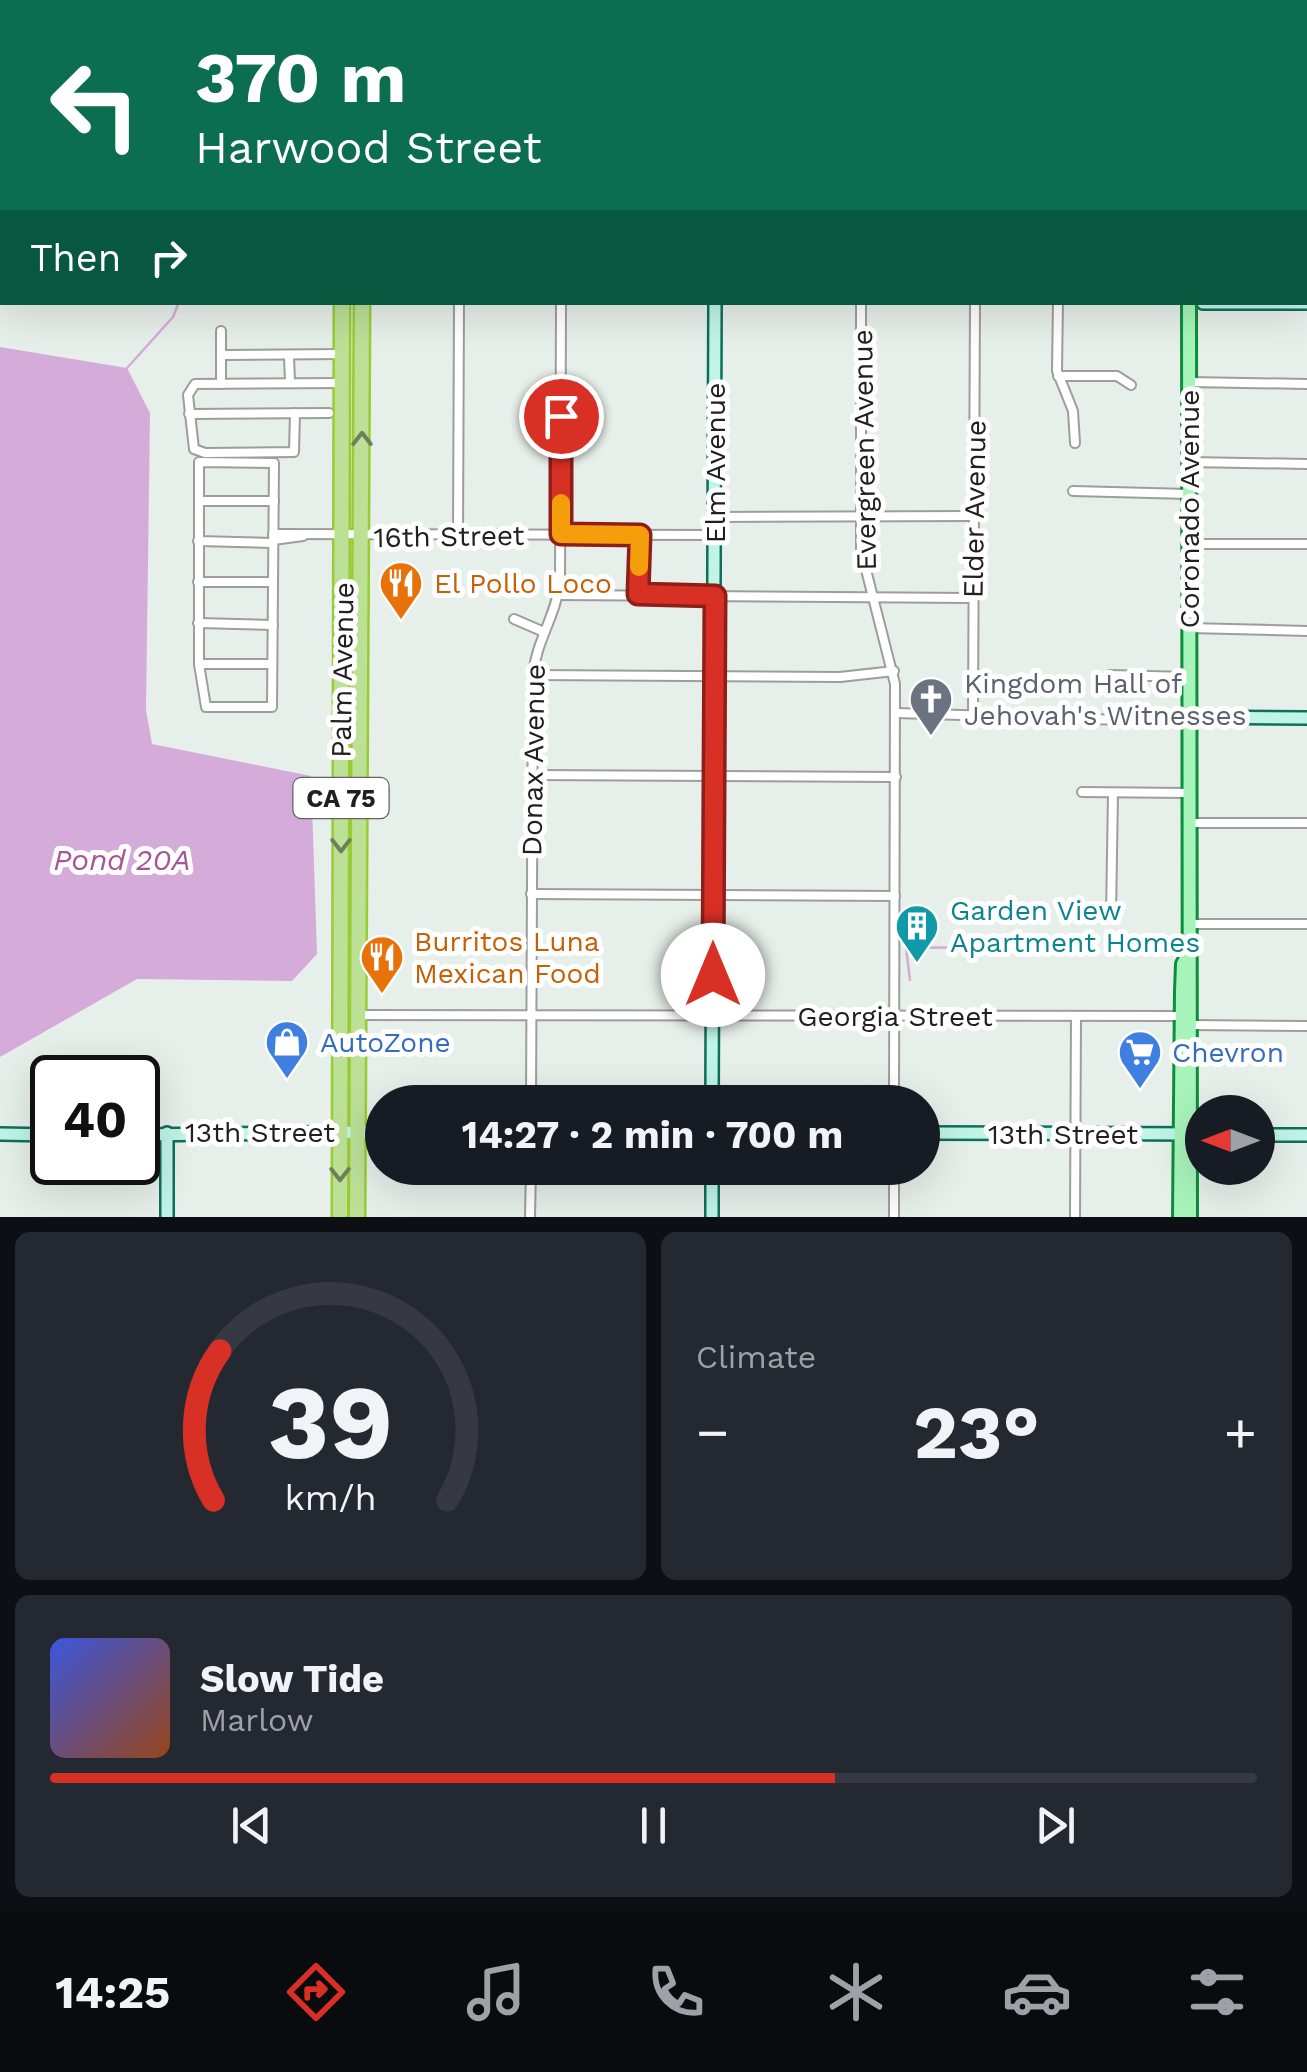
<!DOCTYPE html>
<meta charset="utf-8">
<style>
:root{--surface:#171b24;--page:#242831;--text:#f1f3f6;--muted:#9ea1a6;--line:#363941;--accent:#d93025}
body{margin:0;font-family:"Work Sans",sans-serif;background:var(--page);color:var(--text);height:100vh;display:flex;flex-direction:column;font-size:38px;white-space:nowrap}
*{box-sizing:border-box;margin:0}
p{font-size:32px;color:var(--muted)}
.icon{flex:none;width:55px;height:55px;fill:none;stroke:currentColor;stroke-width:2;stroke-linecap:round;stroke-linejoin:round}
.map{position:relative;height:1217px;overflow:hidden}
.panel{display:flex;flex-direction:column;gap:15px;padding:15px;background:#0d0f14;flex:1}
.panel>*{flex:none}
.hud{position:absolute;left:0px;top:0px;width:1308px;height:305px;box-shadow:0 10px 40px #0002;background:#0b6e4f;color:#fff;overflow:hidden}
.needle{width:65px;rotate:270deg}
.fabs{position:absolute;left:1185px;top:1095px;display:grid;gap:20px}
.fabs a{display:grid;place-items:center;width:90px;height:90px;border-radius:50%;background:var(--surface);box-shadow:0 10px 40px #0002;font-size:50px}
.speed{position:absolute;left:30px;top:1055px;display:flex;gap:20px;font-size:50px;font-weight:700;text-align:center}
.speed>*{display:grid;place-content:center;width:130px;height:130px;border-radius:50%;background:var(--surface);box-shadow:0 10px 40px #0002;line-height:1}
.speed .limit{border:5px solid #111;border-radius:15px;background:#fff;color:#111}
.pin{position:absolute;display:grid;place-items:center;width:85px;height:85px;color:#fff;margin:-42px;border:5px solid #fff;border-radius:50%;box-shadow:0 2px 10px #0007}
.me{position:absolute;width:110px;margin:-55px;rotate:0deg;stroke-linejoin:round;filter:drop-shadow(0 0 8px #0008)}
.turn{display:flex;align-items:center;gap:35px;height:210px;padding:0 30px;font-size:45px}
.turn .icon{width:130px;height:130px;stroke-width:2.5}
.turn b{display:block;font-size:70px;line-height:85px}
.then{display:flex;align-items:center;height:95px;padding:0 30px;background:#0003;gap:20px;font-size:38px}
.big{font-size:75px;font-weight:700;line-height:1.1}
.panel .card{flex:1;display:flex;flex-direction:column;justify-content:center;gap:15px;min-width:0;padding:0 35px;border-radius:15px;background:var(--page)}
.panel .dial{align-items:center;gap:0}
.dial svg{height:260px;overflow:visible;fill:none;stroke:var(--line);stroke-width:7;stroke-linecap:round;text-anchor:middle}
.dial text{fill:var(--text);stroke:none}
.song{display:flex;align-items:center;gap:30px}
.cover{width:120px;height:120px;border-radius:15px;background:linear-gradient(135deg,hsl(230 70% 55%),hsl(20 70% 35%))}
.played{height:10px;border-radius:5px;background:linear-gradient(90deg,var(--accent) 65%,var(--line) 65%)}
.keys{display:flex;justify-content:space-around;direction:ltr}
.heat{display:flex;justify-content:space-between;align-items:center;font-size:55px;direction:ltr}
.panel .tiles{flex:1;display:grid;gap:15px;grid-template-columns:1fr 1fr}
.card:last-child{grid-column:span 2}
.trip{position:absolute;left:365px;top:1085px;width:575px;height:100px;border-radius:50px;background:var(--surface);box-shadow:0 10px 40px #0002;font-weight:700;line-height:100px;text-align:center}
.tab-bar{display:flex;height:160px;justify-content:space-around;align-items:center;background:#090b0e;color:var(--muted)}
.tab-bar .icon{width:70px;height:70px}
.tab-bar .active{color:var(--accent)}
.tab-bar b{font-size:45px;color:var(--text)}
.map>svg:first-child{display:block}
.park{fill:#c8d3f5}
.water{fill:#d5abd9}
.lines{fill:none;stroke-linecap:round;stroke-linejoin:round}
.stream{stroke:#d5abd9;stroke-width:2.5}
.street-casing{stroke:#9d9d9d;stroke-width:12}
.secondary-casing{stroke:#0e6f5b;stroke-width:16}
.primary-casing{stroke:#0d8e3b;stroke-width:18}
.highway-casing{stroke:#98cc35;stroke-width:19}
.street{stroke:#fff;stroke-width:8}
.secondary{stroke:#c0f4e7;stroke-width:11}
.primary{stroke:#a7f4bb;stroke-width:12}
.highway{stroke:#bbe096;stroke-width:14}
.oneway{stroke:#6e805b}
.route-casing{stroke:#8d1f18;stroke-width:25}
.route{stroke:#d93025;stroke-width:18}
.slow{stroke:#f59e0b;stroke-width:18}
.labels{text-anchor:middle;stroke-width:10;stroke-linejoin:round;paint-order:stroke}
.shield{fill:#fff;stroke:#636363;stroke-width:2.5}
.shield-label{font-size:25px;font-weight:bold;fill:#202020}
.street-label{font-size:28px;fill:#202020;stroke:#fff}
.food-label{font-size:28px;fill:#c56008;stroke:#fff;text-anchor:start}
.worship-label{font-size:28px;fill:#5b616d;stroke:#fff;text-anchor:start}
.culture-label{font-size:28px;fill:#0d838f;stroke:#fff;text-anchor:start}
.shop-label{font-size:28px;fill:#366cbe;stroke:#fff;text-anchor:start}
.water-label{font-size:30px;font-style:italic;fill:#a85498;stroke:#fff}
</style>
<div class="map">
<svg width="1307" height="1217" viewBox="0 0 1307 1217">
<rect width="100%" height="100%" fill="#e7efea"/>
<!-- park -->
<polygon class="park" points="1203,0 1307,0 1307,97 1305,2"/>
<!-- water -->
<polygon class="water" points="0,347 127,368 150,413 146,710 152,744 311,776 317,954 292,981 137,979 0,1057"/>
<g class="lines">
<!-- stream -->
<g class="stream">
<polyline points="422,2 423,0"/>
<polyline points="127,368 173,317 179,302"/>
<polyline points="910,980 906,948 983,947"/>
</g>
<!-- street casing -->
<g class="street-casing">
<g id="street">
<polyline points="43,0 49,2"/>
<polyline points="459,0 459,2"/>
<polyline points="562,0 562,2"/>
<polyline points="209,1 344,1"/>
<polyline points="29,2 30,0"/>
<polyline points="80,2 81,0"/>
<polyline points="128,2 130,0"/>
<polyline points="179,2 180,0"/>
<polyline points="973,2 973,0"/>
<polyline points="0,41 2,39"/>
<polyline points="1,162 2,124"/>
<polyline points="861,302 861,550 895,684 894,1102"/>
<polyline points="1058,302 1057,371 1073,411 1075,443"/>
<polyline points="221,331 221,384"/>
<polyline points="222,355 343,354"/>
<polyline points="289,357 290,382"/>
<polyline points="1058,376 1117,376 1131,385"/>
<polyline points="1189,382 1307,384"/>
<polyline points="295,413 294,452 205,453 194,449 188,395 195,384 342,383"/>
<polyline points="189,414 329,413"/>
<polygon points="199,462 274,463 272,707 206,707 199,664"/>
<polyline points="1189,462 1307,464"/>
<polyline points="1073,491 1189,494"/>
<polyline points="199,501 274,501"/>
<polyline points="715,517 973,516"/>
<polyline points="273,534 715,535"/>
<polyline points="458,536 459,302"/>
<polyline points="273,540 303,536"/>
<polyline points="198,541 273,543"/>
<polyline points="1190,544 1307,544"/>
<polyline points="198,582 273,582"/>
<polyline points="638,594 640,535"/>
<polyline points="559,595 971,598"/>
<polyline points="514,619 544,632"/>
<polyline points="198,623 273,625"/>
<polyline points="1189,628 1307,631"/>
<polyline points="199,664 272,664"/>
<polyline points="533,675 840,677 894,671"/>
<polyline points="1110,675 1189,677"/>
<polyline points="896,713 1189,722"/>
<polyline points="973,716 975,302"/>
<polyline points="531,775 896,777"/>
<polyline points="1082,792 1188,793"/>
<polyline points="1188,823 1307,823"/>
<polyline points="531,894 895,896"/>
<polyline points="1111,916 1113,793"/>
<polyline points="1188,924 1307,924"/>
<polyline points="359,1015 1182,1016"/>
<polyline points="1190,1025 1307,1026"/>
<path d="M531,1102L533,675C536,641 556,616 560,582L561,302"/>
<polyline points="530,1217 531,1168"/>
<polyline points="894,1217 894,1168"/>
<polyline points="1075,1217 1076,1016"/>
</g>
</g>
<!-- secondary casing -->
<g class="secondary-casing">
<g id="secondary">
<polyline points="715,0 715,2"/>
<polyline points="1203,303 1307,303"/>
<polyline points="1189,717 1307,718"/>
<polyline points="712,1102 715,302"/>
<polyline points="922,1133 1202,1134"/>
<polyline points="0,1134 52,1135"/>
<polyline points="138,1135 382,1132"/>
<polyline points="1258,1135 1307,1135"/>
<polyline points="167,1217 167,1133"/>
<polyline points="712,1217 712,1168"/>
</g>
</g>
<!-- primary casing -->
<g class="primary-casing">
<g id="primary">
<polyline points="1184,0 1184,2"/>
<polyline points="1195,2 1195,0"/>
<polyline points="1189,302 1190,1217"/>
<polyline points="1180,1217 1182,991 1183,964 1188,955"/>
</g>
</g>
<!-- highway casing -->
<g class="highway-casing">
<g id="highway">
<polyline points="344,0 344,2"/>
<polyline points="363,0 363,2"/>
<polyline points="340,1217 342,302"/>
<polyline points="357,1217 362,302"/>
</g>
</g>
<!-- street -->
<use href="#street" class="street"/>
<!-- secondary -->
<use href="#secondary" class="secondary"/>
<!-- primary -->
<use href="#primary" class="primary"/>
<!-- highway -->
<use href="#highway" class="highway"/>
</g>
<!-- one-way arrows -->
<defs><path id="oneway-chevron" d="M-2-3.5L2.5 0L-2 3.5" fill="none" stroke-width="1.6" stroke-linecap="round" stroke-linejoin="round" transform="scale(2.5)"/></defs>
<g class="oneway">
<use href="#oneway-chevron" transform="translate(362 439) rotate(-90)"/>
<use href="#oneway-chevron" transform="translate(341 845) rotate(90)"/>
<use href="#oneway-chevron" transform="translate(340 1174) rotate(90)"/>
</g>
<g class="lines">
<!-- route casing -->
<g class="route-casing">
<polyline id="route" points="561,416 561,534 640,535 638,594 715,596 713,975"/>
</g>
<!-- route -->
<use href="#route" class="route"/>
<!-- slow -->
<polyline class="slow" points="561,503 561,534 640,535 639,567"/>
</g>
<!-- icons -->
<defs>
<g id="restaurant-pin" transform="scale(2.25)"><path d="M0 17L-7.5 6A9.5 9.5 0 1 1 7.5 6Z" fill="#e8710a" stroke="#fff"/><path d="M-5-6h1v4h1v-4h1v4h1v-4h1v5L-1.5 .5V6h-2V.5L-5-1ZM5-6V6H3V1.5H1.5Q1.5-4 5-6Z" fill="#fff"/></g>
<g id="church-pin" transform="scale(2.25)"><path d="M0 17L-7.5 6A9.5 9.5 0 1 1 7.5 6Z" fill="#6b7280" stroke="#fff"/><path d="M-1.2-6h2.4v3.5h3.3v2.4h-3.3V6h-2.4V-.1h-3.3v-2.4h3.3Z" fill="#fff"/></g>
<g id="building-pin" transform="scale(2.25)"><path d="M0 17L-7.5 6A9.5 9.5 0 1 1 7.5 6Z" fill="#0f9aa8" stroke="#fff"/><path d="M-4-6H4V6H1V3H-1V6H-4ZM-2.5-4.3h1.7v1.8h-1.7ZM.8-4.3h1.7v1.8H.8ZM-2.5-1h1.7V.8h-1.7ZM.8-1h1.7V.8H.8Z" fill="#fff"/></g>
<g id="shop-pin" transform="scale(2.25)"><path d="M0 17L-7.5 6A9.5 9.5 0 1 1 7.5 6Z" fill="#3f7fe0" stroke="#fff"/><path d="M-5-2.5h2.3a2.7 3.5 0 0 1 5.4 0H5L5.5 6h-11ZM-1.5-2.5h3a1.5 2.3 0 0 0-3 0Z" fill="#fff"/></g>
<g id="supermarket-pin" transform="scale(2.25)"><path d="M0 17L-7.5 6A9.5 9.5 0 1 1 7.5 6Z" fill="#3f7fe0" stroke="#fff"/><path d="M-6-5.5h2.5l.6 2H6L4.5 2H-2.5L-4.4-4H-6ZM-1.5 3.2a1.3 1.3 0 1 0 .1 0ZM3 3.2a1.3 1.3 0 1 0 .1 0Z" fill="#fff"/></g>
</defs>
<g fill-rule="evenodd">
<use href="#restaurant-pin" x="401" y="583"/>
<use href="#church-pin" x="931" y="699"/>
<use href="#building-pin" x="917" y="926"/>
<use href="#restaurant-pin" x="382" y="957"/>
<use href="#shop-pin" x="287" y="1042"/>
<use href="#supermarket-pin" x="1140" y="1052"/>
</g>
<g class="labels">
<!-- shield labels -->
<rect class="shield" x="293.5" y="778" width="95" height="40" rx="8"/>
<g class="shield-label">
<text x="341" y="807">CA 75</text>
</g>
<!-- street labels -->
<g class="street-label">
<text transform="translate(864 450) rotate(-91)" y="10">Evergreen Avenue</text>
<text transform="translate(715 463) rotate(-90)" y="10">Elm Avenue</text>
<text transform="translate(974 509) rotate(-89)" y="10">Elder Avenue</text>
<text transform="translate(1189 509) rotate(-90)" y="10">Coronado Avenue</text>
<text transform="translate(449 536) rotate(-1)" y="10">16th Street</text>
<text transform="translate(342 670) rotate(-89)" y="10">Palm Avenue</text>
<text transform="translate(533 760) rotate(-89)" y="10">Donax Avenue</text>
<text x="895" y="1026">Georgia Street</text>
<text x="260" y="1142">13th Street</text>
<text x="1063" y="1144">13th Street</text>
</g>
<!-- food labels -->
<g class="food-label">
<text x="434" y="593">El Pollo Loco</text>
<text x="414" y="951">Burritos Luna<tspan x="414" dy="32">Mexican Food</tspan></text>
</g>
<!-- worship labels -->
<g class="worship-label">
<text x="964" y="693">Kingdom Hall of<tspan x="964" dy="32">Jehovah's Witnesses</tspan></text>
</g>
<!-- culture labels -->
<g class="culture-label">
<text x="950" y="920">Garden View<tspan x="950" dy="32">Apartment Homes</tspan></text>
</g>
<!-- shop labels -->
<g class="shop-label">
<text x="320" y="1052">AutoZone</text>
<text x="1172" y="1062">Chevron</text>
</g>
<!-- water labels -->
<g class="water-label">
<text x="122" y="870">Pond 20A</text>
</g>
</g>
</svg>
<div class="fabs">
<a><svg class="needle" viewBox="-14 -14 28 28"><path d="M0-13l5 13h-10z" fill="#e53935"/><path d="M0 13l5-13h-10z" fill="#9ea1a6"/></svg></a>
</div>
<div class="speed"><div class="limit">40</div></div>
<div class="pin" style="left:561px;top:416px;background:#d93025"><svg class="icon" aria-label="arrive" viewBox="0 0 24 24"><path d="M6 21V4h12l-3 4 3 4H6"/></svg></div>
<svg class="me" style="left:713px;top:975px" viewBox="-20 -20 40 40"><circle r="19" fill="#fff"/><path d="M0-13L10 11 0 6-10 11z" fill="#d93025"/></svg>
<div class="trip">14:27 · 2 min · 700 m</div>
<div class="hud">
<div class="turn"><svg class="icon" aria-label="left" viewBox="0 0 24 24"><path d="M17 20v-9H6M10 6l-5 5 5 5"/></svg><div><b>370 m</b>Harwood Street</div></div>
<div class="then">Then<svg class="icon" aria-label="right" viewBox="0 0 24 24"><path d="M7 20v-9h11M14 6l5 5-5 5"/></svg></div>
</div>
</div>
<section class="panel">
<div class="tiles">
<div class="card dial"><svg viewBox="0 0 100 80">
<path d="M14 69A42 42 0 1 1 86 69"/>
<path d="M14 69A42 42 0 0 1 16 23" stroke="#d93025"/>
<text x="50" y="56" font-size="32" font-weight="700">39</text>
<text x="50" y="72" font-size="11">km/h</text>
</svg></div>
<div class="card"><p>Climate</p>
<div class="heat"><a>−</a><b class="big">23°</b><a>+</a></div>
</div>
<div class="card">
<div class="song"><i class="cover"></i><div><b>Slow Tide</b><p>Marlow</p></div></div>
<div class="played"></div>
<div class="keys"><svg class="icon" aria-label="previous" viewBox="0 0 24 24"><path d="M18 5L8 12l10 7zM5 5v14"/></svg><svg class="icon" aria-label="pause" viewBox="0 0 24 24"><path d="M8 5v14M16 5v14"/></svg><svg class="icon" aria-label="next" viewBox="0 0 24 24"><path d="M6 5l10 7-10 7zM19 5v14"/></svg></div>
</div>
</div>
</section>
<nav class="tab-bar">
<b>14:25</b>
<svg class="icon active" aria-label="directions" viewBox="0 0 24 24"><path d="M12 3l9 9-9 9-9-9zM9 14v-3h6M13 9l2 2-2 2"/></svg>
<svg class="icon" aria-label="music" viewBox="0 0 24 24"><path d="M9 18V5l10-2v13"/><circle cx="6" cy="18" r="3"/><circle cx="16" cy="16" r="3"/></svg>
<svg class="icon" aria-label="phone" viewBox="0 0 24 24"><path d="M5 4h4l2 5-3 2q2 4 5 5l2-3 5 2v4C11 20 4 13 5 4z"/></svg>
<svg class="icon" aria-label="climate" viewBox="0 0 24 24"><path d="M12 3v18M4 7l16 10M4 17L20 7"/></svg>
<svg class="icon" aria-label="car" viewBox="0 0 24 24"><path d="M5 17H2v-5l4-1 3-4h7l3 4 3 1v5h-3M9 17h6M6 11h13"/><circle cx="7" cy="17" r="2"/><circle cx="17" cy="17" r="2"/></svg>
<svg class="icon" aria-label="filters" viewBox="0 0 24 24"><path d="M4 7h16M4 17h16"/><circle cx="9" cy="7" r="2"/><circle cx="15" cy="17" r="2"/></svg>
</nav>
